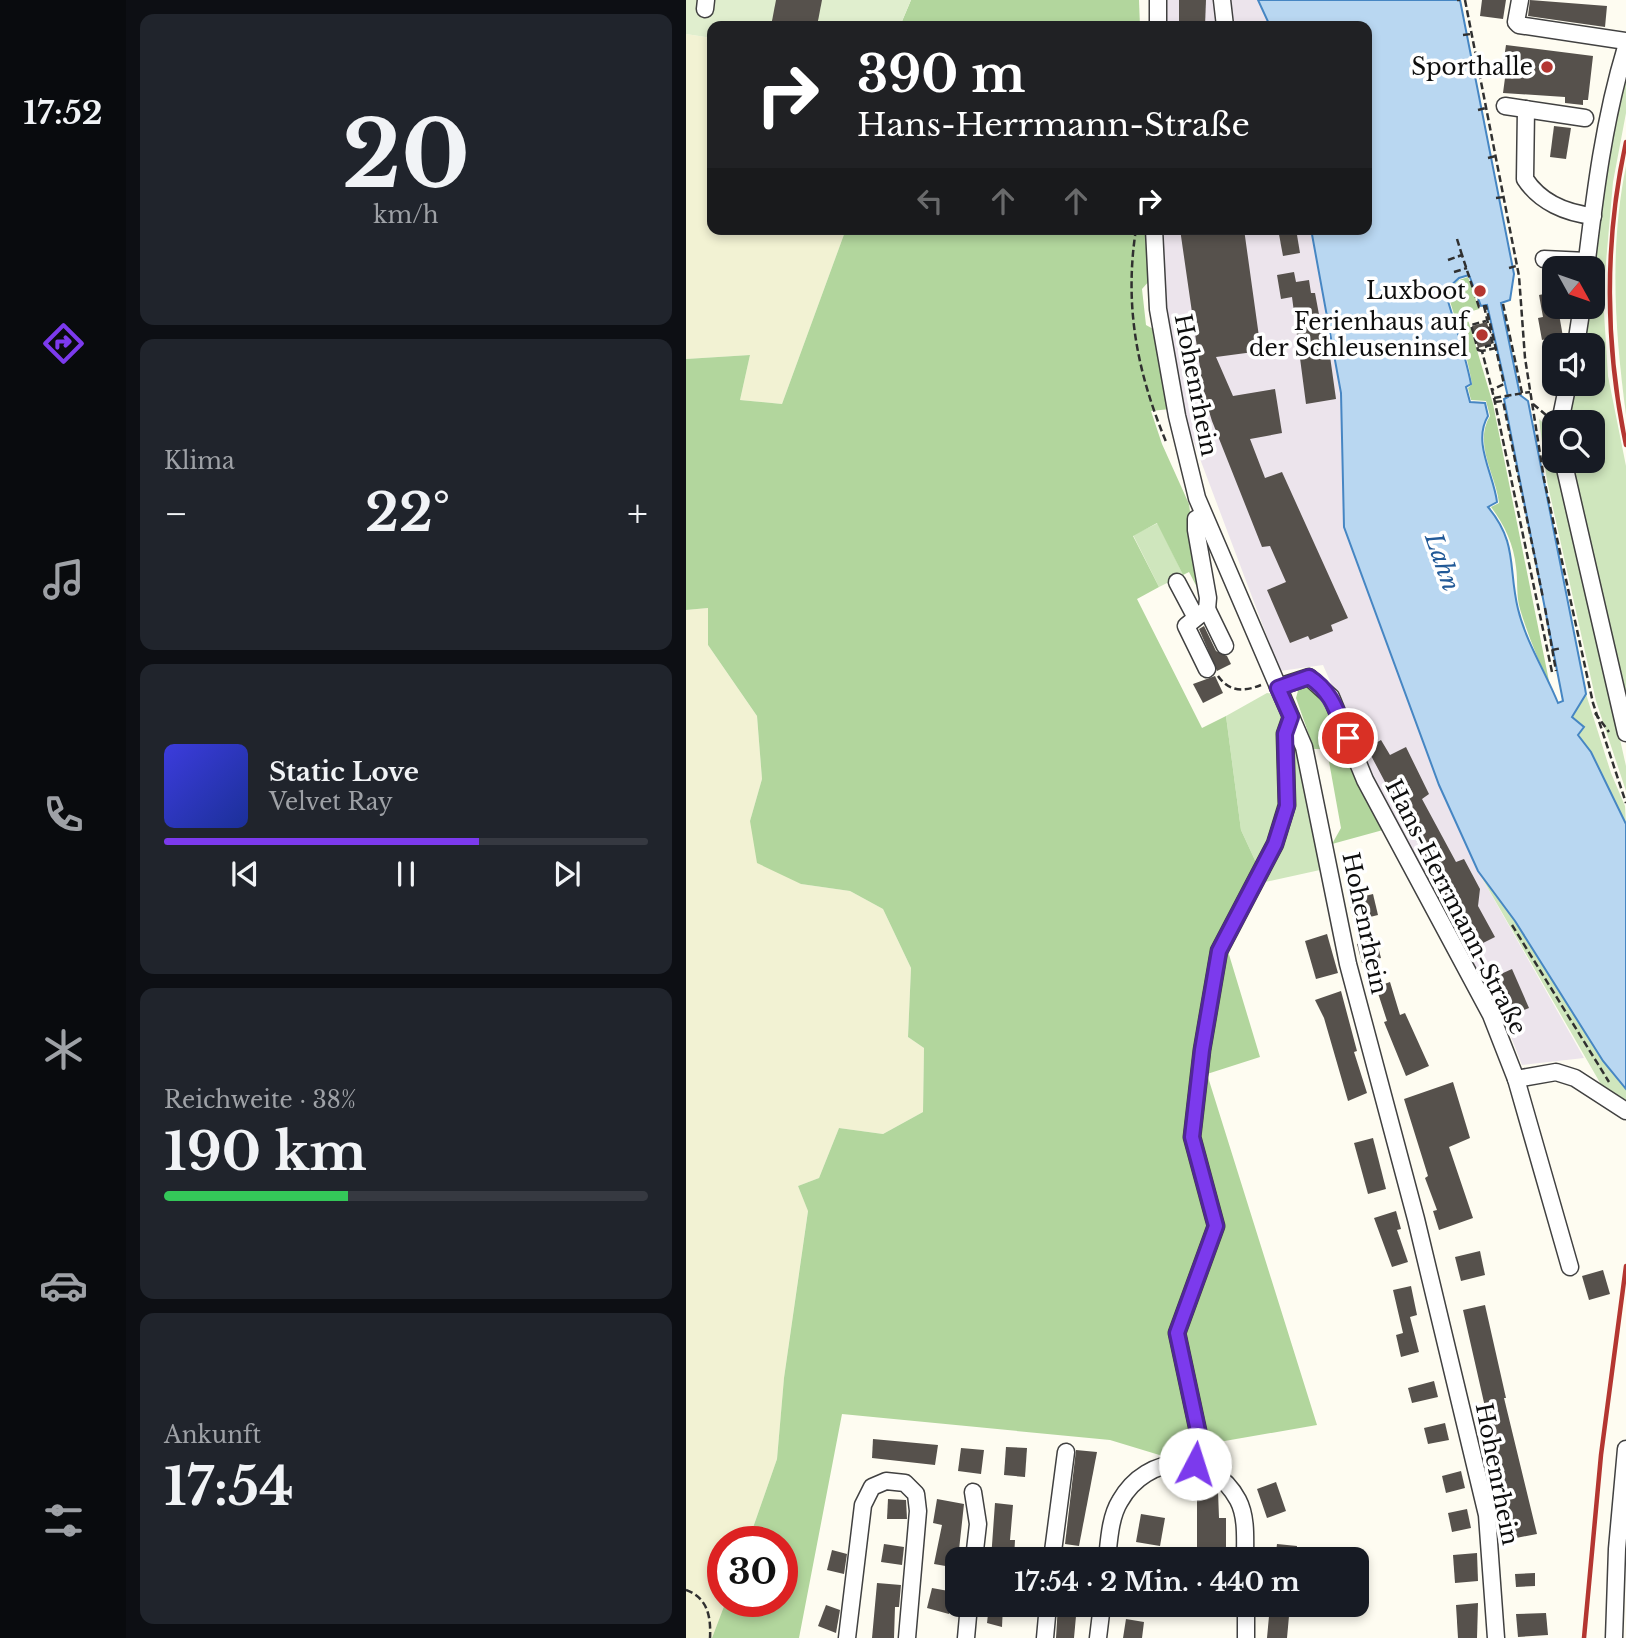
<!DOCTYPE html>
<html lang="de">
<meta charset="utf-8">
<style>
:root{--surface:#171b24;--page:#20242c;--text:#f1f3f6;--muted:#9ea1a6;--line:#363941;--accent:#7c3aed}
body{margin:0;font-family:"Libre Baskerville",serif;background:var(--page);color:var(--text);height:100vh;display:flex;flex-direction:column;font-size:26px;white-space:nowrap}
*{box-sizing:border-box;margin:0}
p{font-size:23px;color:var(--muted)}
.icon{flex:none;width:38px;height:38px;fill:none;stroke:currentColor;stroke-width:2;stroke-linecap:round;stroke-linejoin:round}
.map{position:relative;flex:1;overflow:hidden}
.drawer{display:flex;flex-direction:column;gap:14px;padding:14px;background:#0d0f14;width:560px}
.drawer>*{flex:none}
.hud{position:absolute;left:21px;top:21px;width:665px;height:214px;border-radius:14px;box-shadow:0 4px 10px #0003;background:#202124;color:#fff;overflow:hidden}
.needle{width:46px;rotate:130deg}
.controls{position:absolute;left:856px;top:256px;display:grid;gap:14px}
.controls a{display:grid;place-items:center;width:63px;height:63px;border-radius:14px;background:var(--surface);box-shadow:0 4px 10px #0003;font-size:35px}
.speed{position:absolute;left:21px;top:1526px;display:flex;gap:14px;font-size:35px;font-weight:700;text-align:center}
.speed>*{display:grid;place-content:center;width:91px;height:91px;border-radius:50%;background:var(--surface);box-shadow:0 4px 10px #0003;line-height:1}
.speed .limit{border:10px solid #d22;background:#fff;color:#111}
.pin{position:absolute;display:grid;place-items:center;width:60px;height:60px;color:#fff;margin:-30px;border:4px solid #fff;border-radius:50%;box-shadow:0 2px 7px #0007}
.me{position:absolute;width:77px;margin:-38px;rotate:5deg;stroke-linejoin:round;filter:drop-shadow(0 0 5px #0008)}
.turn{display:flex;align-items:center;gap:24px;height:147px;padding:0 35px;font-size:32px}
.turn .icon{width:91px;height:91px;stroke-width:2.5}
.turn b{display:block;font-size:49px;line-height:60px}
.lanes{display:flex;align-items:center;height:66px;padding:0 35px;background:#0003;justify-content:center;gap:35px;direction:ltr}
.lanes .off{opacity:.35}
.big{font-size:52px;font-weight:700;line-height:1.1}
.drawer .card{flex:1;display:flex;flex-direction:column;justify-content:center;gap:10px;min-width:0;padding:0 24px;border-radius:14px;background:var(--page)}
.drawer .dial{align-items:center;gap:0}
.dial b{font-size:91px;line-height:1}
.song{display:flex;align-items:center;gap:21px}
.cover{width:84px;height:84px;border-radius:10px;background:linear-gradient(135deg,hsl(240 70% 55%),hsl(230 70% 35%))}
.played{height:7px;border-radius:4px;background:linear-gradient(90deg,var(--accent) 65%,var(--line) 65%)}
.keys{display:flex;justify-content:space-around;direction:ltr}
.heat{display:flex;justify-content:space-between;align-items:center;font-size:38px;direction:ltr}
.charge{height:10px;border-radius:5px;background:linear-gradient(90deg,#34c759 38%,var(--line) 0)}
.trip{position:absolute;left:259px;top:1547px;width:424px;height:70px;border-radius:14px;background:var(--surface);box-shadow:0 4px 10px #0003;font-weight:700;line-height:70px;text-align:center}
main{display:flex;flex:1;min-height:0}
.dock{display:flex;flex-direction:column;width:126px;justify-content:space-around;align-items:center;background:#090b0e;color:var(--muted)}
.dock .icon{width:49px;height:49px}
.dock .active{color:var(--accent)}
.dock b{font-size:32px;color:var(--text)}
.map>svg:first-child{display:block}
.industrial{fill:#ece4ec}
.farmland{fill:#f2f2d3}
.green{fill:#cfe6bd}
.forest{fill:#b2d69d}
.pitch{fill:#e0eece}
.water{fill:#b9d7f1;stroke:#4686c3;stroke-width:2;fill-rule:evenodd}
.building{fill:#56514c}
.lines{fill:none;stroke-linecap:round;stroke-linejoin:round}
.minor-casing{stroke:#414141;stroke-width:19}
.path{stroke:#303030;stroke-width:2.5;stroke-dasharray:7 3.5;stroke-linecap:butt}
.minor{stroke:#fff;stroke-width:16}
.rail{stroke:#b43631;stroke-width:4.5}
.route-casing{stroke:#51269a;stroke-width:18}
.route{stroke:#7c3aed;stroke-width:12}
.poi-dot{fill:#b43631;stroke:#fff;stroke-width:2.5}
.labels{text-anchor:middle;stroke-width:7;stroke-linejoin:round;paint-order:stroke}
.poi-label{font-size:23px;fill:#0e0e0e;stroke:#fff;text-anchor:end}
.street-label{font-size:23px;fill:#0e0e0e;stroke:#fff}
.water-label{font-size:24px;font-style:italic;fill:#215997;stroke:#fff}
</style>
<main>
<nav class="dock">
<b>17:52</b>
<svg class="icon active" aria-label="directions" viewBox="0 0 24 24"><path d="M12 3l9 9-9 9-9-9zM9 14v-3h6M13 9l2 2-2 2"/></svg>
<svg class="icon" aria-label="music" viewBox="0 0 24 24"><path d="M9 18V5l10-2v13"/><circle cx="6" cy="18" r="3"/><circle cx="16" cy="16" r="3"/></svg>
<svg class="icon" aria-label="phone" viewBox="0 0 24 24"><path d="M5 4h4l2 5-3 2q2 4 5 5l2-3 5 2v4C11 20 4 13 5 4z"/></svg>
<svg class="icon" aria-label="climate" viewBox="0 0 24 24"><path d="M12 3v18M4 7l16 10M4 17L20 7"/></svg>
<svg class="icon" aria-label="car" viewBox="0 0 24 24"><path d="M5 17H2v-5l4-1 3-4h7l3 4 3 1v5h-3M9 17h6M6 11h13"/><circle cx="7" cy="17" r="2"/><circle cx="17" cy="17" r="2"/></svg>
<svg class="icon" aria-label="filters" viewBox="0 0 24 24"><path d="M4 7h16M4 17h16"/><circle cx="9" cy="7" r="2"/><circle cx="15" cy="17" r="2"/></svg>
</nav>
<section class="drawer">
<div class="card dial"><b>20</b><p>km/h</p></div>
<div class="card"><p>Klima</p>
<div class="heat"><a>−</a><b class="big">22°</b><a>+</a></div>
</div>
<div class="card">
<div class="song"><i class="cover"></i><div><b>Static Love</b><p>Velvet Ray</p></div></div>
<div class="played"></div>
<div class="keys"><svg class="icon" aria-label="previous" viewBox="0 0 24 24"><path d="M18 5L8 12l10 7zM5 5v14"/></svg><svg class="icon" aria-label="pause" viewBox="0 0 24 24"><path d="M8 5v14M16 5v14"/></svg><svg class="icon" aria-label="next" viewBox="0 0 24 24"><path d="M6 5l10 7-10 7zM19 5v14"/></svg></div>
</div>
<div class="card"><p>Reichweite · 38%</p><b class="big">190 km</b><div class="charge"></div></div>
<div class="card"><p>Ankunft</p><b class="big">17:54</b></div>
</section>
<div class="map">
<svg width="940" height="1638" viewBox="0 0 940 1638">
<rect width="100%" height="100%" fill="#fefcf1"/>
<!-- industrial -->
<g class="industrial">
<polygon points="479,0 572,0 584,26 479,26"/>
<polygon points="474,229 625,229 655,393 658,527 753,785 792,871 898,1058 836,1065 813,1006 735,873 681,765 637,665 594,671 499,419 479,304"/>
</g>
<!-- farmland -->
<g class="farmland">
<polygon points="0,34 26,38 26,229 160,229 96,404 54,400 64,355 0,359"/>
<polygon points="22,608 22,645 71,716 76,779 64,821 115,884 164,891 197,909 225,968 222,1037 238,1048 237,1112 197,1134 153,1128 133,1178 112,1186 122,1210 98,1378 91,1459 62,1542 37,1542 37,1601 40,1601 26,1638 0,1638 0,610"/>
</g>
<!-- green -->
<g class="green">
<path d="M940,69V113L927,182L917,297L922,376L940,466V700L887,470L885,460H906V422H885L888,383H906V345H896L902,306H906C907,231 922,141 940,69Z"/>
<path d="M940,166V415C929,332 923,249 940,166Z"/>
<polygon points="853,419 866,431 868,460 871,460 940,766 940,791 910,701 861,481"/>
<polygon points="472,523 497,575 473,587 447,535"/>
<polygon points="581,693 587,694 614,755 634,870 579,882 555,830 540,716"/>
<path d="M900,694L925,773L939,806L940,824C925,788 898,752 886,717Z"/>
<polygon points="792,871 829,921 917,1061 940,1089 940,1104 919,1091 913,1081"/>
</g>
<!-- forest -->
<g class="forest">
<polygon points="225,0 453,0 454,26 214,26"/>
<polygon points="160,229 461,229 464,280 456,289 460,325 469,330 484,409 465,411 476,444 503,504 515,595 503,572 497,575 471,523 447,536 473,587 451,599 516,728 540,716 555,830 579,882 552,905 538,938 574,1057 521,1074 631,1425 510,1446 509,1454 480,1457 424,1440 156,1414 113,1638 26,1638 40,1601 96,1601 96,1542 62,1542 91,1459 98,1378 122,1211 112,1186 133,1178 153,1128 197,1134 237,1112 238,1048 222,1037 225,968 197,909 164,891 115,884 71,863 64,821 76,779 71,716 22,645 22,608 0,610 0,359 64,355 54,400 96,404"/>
<path d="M782,277L793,309L780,313L807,404L864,686C853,661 842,636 834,609C830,595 832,581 830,567C828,545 818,524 805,507L813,503C810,475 787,444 804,416L800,401L785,400L782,388L786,384C781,353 770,322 761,291L773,280Z"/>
<polygon points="622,684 635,694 697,830 646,844 655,828 642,756 638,749 628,749 610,698 613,687"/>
</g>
<!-- pitch -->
<polygon class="pitch" points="0,0 225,0 214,26 26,26 26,38 0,34"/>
<!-- water -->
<path class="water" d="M572,0H774L828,274L824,300L815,303L834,395L842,401L899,688L900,694L886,717L898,727L892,735L905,752L940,824V1089L917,1061L829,921L792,871L753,785L658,527L655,393L625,229H681V26H584ZM783,275L795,306L801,305L822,397L818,399L877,701L872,703C860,673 840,642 832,609C822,568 832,543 802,507L811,502C808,475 786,442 802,416L799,403L784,402L780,387L785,384C779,353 768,322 759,291L773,278Z"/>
<!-- building -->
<g class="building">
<polygon points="90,0 136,0 131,26 85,26"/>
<polygon points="493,0 520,0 519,26 493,26"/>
<polygon points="796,0 820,0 817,19 794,16"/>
<polygon points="844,0 921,6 919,27 842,16"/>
<polygon points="820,45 907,56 902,100 897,100 897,105 879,103 879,97 817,93 819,78 815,78"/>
<polygon points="868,126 885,128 880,159 864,157"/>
<polygon points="494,229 558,229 575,351 530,357 547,396 589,389 596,433 564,439 579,478 596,472 662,618 645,625 647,631 624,640 622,636 604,643 581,590 600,582 584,546 576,547 526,421 512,376 515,375"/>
<polygon points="592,229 610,229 614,253 597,256"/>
<polygon points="608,272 610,282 623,280 625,293 629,293 637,336 641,335 650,399 620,404 606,297 595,299 591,275"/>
<polygon points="868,292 868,315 873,314 877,337 868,338 868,345 862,346 861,339 856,340 852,318 857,317 853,295"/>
<polygon points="801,322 806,344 792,348 786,326"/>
<polygon points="518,626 530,651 541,656 545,664 531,671 513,629"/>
<polygon points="529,676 537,693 517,703 507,684"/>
<polygon points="695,740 704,755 720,747 743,794 736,799 770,862 778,859 794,889 792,906 809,937 787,948 681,748"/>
<polygon points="687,894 692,915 668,921 663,900"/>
<polygon points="641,934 652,973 630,979 619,941"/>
<polygon points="690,939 695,958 676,963 671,944"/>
<polygon points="826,969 843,1008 823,1016 806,978"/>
<polygon points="704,982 714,1015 719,1013 743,1066 720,1076 698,1022 701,1021 690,987"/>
<polygon points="655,991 671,1051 668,1052 681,1093 662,1101 638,1018 629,1000"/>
<polygon points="767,1082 784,1138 763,1147 787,1218 753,1230 747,1211 751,1210 739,1178 742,1176 718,1099"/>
<polygon points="687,1138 700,1189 682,1194 668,1143"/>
<polygon points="710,1211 715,1229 711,1230 722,1262 706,1267 688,1218"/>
<polygon points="794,1251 799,1275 775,1281 769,1257"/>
<polygon points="917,1270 924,1294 903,1300 896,1276"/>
<polygon points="725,1286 731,1315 724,1317 733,1352 715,1357 710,1335 717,1333 707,1290"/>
<polygon points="799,1305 820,1398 818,1398 851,1534 825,1539 811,1460 777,1310"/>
<polygon points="748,1381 752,1397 726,1403 722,1388"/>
<polygon points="759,1423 763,1440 742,1444 738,1428"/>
<polygon points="187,1439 252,1445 249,1465 186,1458"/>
<polygon points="320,1447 341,1448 339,1477 318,1475"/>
<polygon points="275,1448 298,1450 295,1474 272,1471"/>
<polygon points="390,1450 411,1452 393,1546 379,1544"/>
<polygon points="775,1471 779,1488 760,1493 756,1476"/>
<polygon points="590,1482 600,1511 581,1518 571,1489"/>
<polygon points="511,1491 532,1491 533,1518 540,1518 540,1548 511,1548"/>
<polygon points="202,1499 220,1500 221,1519 201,1519"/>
<polygon points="251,1499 278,1504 271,1568 248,1564 256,1525 247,1523"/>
<polygon points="309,1503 327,1505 324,1540 329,1540 328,1559 305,1559"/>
<polygon points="781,1509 785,1528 766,1532 762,1513"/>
<polygon points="455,1514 479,1518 474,1546 450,1542"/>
<polygon points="198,1544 218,1547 216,1565 195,1562"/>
<polygon points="591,1544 611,1546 610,1559 589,1559"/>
<polygon points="146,1550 161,1554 158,1574 141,1570"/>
<polygon points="791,1553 792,1581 769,1583 767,1555"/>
<polygon points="849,1573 849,1586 830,1587 829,1574"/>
<polygon points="191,1583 215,1585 213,1607 209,1607 208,1638 186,1638"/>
<polygon points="246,1588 268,1592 263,1614 241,1608"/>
<polygon points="792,1603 791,1638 772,1638 770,1605"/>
<polygon points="140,1605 154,1610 150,1633 132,1626"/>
<polygon points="303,1605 317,1605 316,1627 301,1623"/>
<polygon points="372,1605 391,1605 388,1638 370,1638"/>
<polygon points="584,1605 604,1605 601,1638 581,1638"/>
<polygon points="860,1613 862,1635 832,1637 830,1614"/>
<polygon points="440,1619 458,1622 456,1638 437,1638"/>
</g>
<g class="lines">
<!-- minor casing -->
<g class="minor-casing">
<g id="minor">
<polyline points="472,0 472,26"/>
<polyline points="536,0 539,26"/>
<polyline points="834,0 830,22 833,25 940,41"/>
<polyline points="19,9 20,0"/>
<polyline points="819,106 899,118"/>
<path d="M840,109L839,179C854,202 880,213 907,216"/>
<polyline points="468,229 472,309 491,416 511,498 618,747 662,964 730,1219 801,1515 810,1638"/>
<polyline points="858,259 901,261"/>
<path d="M900,268C909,193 918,119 940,47"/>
<polyline points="890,345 896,306"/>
<polyline points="874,422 882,383"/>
<polyline points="877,460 940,733"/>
<polyline points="517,515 510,519 510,530 522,598 521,609 500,626 521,669"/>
<polyline points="491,582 509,616"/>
<polyline points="521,609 539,646"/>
<polyline points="592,687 623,677 645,697 679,780 805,1015 830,1079 870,1072 889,1078 940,1111"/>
<polyline points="830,1079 884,1267"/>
<polyline points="509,1464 512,1431 491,1333 530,1226 506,1137 516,1050 533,951 589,844 601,805 599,734 605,717"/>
<polyline points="287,1492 292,1524 288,1559"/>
<polyline points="366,1559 380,1452"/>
<path d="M421,1559C423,1541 424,1517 434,1501C461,1453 525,1450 552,1500C561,1517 559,1540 559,1559"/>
<polyline points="560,1605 560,1638"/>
<polyline points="161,1638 177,1505 186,1487 200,1481 219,1483 230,1494 232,1511 221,1638"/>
<polyline points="280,1638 283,1605"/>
<polyline points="359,1638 362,1605"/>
<polyline points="412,1638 416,1605"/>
<polyline points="928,1638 931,1549 940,1449"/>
</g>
</g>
<!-- path -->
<g class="path">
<polyline points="771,0 774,0"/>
<polyline points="779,0 833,276 839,358 858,479 907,703 940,803"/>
<polyline points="777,35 785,34"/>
<polyline points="785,76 794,75"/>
<polyline points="792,110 800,108"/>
<polyline points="802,158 810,156"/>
<polyline points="810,198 818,197"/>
<path d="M450,229C438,306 451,373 481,444"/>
<polyline points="771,239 776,255"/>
<polyline points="762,260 776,255 793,307 800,306 818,384 806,390"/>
<polyline points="823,268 830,266"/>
<polyline points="768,272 781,268"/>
<polyline points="817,304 836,393"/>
<polyline points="798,306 807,345 800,346 801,350"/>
<polyline points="810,348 796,351 808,398 844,392"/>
<polyline points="796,351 792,350 785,325 800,321"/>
<polyline points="808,398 866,672"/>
<polyline points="809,402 817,401 857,598"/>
<polyline points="847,404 860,415"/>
<polyline points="859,608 870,671"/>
<polyline points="866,650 876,648"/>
<path d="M532,676C543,692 558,692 575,685"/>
<polyline points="909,713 923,732"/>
<polyline points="826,925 923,1082"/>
<path d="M0,1590C22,1598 25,1617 24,1638"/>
</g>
<!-- minor -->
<use href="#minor" class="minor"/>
<!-- rail -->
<g class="rail">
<path d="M940,142C918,241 919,346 940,445"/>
<polyline points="898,1638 915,1455 940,1266"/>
</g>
</g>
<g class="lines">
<!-- route casing -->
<g class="route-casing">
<path id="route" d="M509,1464L512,1431L491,1333L530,1226L506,1137L516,1050L533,951L589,844L601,806L599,734L605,717L592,688L623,677C646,691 652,715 662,738"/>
</g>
<!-- route -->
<use href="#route" class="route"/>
</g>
<!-- markers -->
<g class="poi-dot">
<circle cx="861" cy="67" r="7"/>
<circle cx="794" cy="291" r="7"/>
<circle cx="796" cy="335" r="7"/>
</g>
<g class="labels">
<!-- poi labels -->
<g class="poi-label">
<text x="847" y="75">Sporthalle</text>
<text x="780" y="299">Luxboot</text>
<text x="782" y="330">Ferienhaus auf<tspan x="782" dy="26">der Schleuseninsel</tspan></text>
</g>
<!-- street labels -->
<g class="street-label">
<text transform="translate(510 385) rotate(79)" y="8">Hohenrhein</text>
<text transform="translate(770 907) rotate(63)" y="8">Hans-Herrmann-Straße</text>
<text transform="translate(679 923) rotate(78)" y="8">Hohenrhein</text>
<text transform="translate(811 1474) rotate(79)" y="8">Hohenrhein</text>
</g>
<!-- water labels -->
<g class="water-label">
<text transform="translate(756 562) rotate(71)" y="8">Lahn</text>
</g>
</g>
</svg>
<div class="controls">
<a><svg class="needle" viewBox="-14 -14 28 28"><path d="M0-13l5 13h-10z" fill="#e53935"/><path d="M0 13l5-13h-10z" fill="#9ea1a6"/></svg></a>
<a><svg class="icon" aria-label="sound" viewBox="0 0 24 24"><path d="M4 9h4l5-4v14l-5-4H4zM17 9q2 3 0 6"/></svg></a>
<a><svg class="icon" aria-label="search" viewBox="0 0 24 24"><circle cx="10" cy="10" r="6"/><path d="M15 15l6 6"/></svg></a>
</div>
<div class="speed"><div class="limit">30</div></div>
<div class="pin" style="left:662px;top:738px;background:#d93025"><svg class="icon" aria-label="arrive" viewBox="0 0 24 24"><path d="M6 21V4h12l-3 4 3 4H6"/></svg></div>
<svg class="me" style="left:509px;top:1464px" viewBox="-20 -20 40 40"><circle r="19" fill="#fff"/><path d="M0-13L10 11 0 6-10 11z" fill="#7c3aed"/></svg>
<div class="trip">17:54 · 2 Min. · 440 m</div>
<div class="hud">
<div class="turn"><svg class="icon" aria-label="right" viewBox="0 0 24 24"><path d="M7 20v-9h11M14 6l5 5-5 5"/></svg><div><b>390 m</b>Hans-Herrmann-Straße</div></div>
<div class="lanes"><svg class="icon off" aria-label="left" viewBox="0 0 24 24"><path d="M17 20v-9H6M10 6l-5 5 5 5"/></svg><svg class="icon off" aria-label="ahead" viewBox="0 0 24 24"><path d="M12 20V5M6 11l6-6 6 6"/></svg><svg class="icon off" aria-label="ahead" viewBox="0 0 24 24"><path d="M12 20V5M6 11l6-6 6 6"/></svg><svg class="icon" aria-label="right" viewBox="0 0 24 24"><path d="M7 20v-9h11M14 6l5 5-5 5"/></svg></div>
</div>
</div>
</main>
